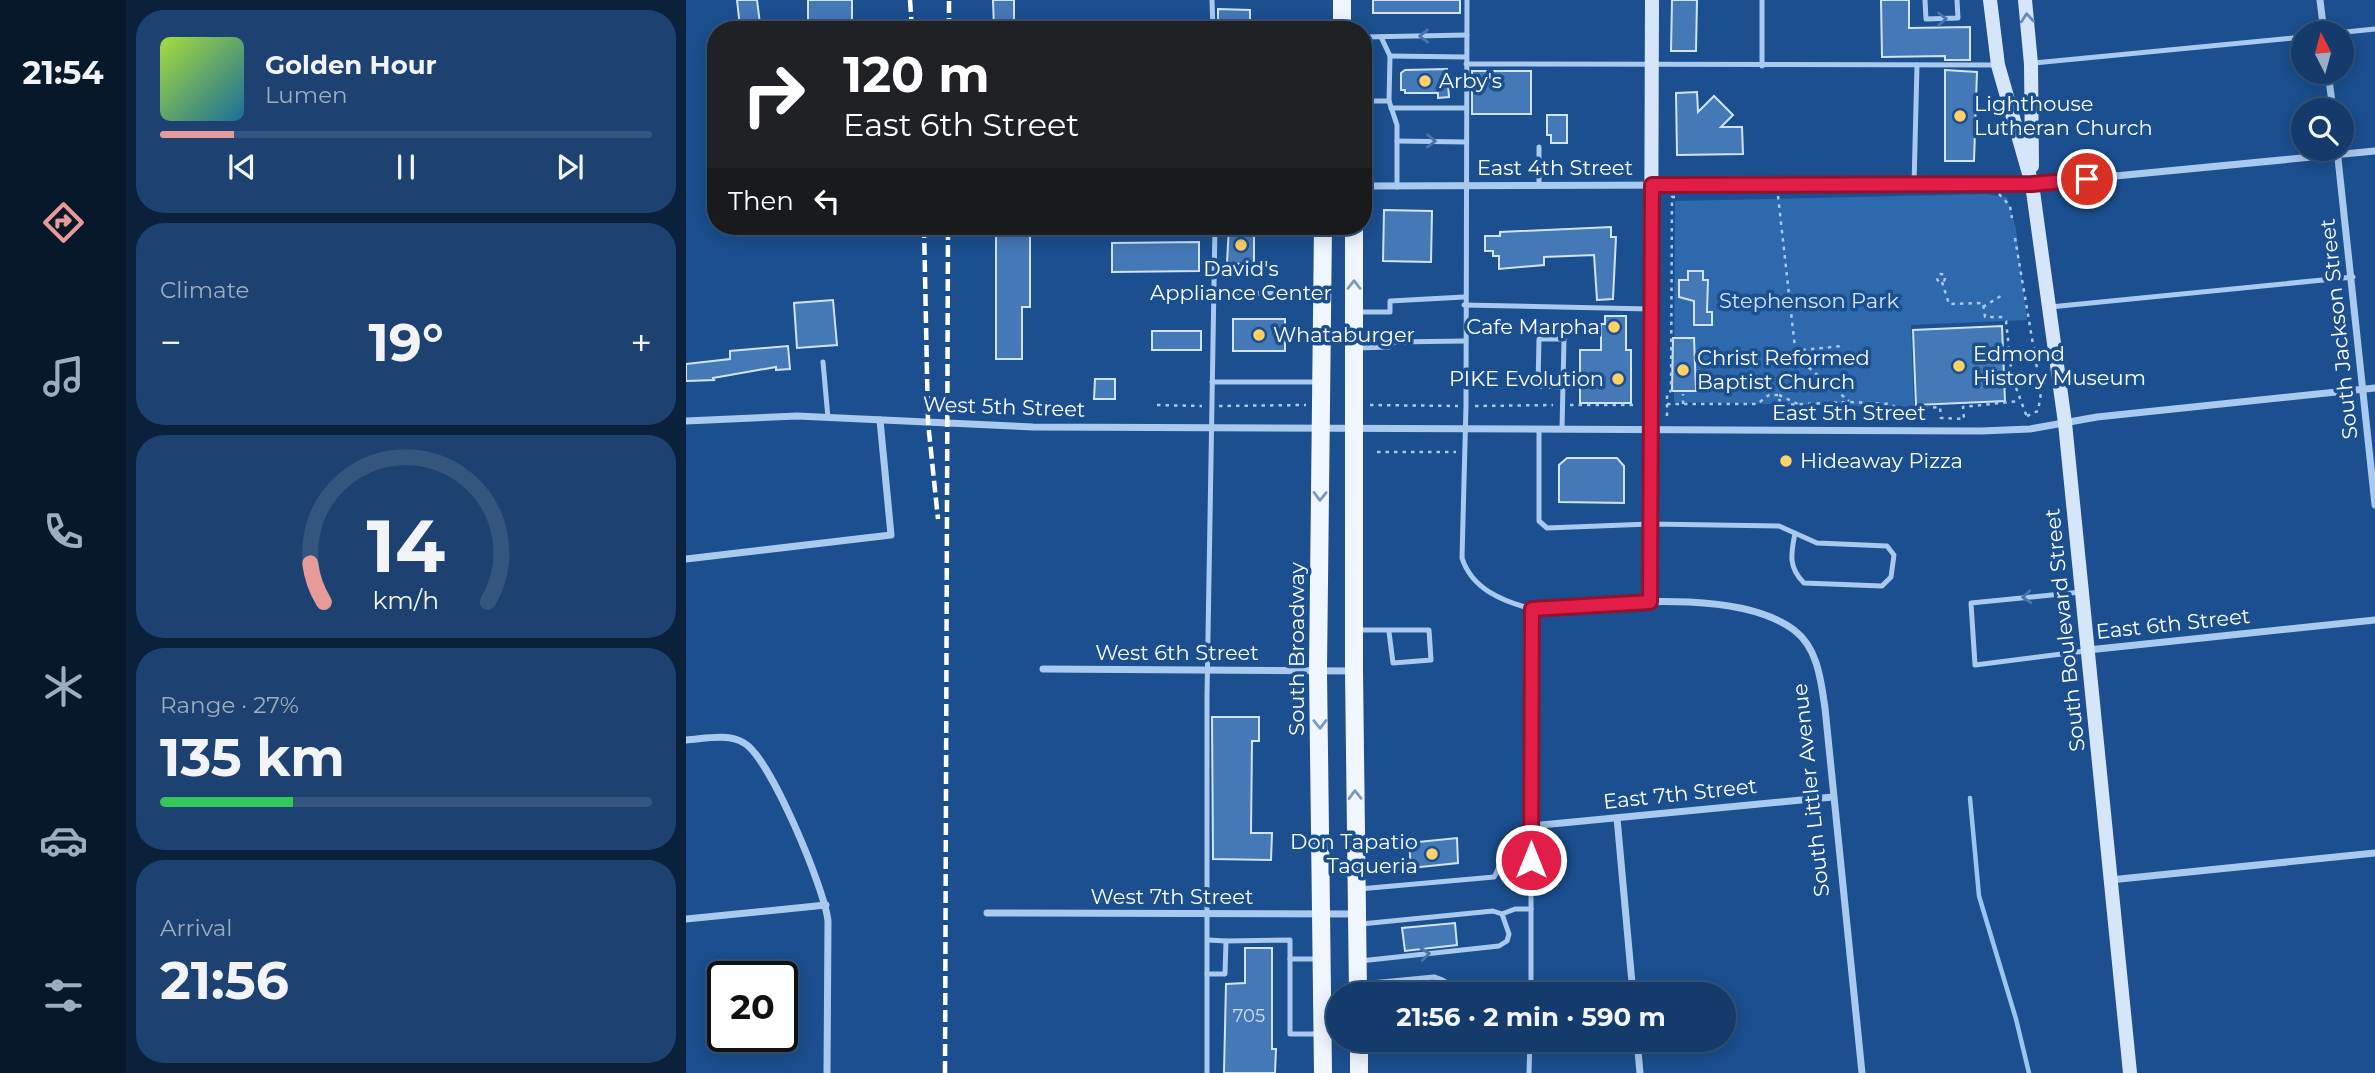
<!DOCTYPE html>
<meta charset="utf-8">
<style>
:root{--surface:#143b6b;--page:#1d4271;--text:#f1f3f6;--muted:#9dadc1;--line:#33557e;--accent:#e69b98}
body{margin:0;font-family:Montserrat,sans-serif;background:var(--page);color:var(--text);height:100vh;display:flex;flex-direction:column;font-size:26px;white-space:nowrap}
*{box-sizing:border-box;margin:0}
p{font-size:23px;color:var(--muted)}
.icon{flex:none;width:38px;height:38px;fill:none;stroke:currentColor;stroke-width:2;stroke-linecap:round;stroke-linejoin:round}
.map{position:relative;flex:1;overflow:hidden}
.side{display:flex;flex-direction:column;gap:10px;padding:10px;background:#0b203b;width:560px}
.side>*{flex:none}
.banner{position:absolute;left:21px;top:21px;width:665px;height:214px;border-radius:28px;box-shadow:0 4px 18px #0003,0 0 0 2px var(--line);background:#202124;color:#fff;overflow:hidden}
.needle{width:46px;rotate:354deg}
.fabs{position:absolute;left:1605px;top:21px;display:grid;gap:14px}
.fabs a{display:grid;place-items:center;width:63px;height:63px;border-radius:50%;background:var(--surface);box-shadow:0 4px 18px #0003,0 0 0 2px var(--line);font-size:35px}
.speed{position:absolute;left:21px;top:961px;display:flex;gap:14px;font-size:35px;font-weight:700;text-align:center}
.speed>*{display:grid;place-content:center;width:91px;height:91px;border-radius:50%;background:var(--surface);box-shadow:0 4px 18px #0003,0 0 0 2px var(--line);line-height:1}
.speed .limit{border:4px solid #111;border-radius:10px;background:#fff;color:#111}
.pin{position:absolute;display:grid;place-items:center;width:60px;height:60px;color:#fff;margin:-30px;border:4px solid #fff;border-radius:50%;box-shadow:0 2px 7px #0007}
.me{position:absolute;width:77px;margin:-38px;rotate:0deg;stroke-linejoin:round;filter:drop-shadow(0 0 5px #0008)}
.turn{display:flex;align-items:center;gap:24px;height:147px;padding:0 21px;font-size:32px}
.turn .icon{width:91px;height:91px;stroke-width:2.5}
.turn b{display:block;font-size:49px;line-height:60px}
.then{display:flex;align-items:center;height:66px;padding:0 21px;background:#0003;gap:14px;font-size:26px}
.big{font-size:52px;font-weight:700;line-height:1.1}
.side .card{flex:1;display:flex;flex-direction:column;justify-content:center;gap:10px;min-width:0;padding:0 24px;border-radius:28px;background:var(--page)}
.side .dial{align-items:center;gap:0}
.dial svg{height:182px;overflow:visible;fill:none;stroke:var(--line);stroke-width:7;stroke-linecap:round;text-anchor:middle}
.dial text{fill:var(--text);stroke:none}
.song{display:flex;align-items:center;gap:21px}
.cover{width:84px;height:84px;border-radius:10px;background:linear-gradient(135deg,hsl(80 70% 55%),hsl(200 70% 35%))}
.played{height:7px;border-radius:4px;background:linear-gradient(90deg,var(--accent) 15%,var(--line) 15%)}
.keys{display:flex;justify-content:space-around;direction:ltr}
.heat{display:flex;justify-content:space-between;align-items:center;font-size:38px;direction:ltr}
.charge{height:10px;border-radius:5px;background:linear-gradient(90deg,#34c759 27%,var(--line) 0)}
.trip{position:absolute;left:640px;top:982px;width:410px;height:70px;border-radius:35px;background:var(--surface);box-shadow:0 4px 18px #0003,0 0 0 2px var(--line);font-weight:700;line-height:70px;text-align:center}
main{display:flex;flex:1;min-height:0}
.dock{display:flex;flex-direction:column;width:126px;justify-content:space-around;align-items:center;background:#08182b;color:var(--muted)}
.dock .icon{width:49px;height:49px}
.dock .active{color:var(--accent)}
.dock b{font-size:32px;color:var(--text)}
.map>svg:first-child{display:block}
.green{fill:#2e69ad}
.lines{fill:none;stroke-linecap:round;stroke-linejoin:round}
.stream{stroke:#9cc4f0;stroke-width:4.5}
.building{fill:#4478b7;stroke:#cfe3fa;stroke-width:2}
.path{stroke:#a9c9ee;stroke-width:2.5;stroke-dasharray:3.5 5;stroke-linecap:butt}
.lane{stroke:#a9c9ee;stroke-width:5}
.street{stroke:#a9c9ee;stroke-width:7}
.secondary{stroke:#d6e6fa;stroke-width:14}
.primary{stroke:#f0f6ff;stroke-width:18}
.rail{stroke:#fff;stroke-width:4.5;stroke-dasharray:12 5;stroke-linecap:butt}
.oneway{stroke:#668bba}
.oneway2{stroke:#4674ac}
.oneway3{stroke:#7b9ac1}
.route-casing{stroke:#92132f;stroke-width:18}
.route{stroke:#e11d48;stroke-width:12}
.poi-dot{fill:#ffd166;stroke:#1b4f8f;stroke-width:2.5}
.labels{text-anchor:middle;stroke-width:7;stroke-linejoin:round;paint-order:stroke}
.number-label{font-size:18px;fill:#d0dded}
.poi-label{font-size:21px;fill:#fff;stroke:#1b4f8f;text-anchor:start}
.street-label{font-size:21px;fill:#fff;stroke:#1b4f8f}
.park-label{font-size:21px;fill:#cfe3fa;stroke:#1b4f8f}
</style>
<main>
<nav class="dock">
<b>21:54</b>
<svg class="icon active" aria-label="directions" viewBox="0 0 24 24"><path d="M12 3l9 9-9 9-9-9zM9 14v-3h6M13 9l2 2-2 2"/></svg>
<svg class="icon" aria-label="music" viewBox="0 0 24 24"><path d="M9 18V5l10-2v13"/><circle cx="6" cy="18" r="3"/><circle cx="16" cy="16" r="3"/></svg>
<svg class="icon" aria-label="phone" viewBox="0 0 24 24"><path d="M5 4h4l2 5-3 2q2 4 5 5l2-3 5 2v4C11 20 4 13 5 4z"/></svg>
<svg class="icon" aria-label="climate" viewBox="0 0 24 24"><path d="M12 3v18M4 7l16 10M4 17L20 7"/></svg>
<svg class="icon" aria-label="car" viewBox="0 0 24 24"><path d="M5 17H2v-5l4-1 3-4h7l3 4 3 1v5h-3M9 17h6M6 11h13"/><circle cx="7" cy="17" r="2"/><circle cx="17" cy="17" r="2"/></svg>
<svg class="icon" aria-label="filters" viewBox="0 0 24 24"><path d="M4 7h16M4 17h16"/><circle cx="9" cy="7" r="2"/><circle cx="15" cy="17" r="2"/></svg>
</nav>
<section class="side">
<div class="card">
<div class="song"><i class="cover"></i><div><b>Golden Hour</b><p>Lumen</p></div></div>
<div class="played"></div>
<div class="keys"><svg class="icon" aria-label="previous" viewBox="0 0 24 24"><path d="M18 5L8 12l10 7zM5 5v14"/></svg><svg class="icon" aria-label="pause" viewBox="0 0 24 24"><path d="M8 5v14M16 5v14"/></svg><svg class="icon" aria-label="next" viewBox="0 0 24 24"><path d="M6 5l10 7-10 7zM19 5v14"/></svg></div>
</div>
<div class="card"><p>Climate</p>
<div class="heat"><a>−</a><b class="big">19°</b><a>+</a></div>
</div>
<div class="card dial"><svg viewBox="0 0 100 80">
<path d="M14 69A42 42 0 1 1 86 69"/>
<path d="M14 69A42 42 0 0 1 8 52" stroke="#e69b98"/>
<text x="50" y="56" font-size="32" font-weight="700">14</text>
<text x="50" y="72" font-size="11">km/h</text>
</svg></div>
<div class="card"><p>Range · 27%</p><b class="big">135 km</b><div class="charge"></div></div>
<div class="card"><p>Arrival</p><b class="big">21:56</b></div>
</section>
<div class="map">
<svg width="1689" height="1073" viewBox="0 0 1689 1073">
<rect width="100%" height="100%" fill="#1b4f8f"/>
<!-- green -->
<polygon class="green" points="1300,194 1321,197 1330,229 1341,320 1225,325 1228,407 988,402 989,201"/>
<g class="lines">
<!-- stream -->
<polyline class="stream" points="1284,798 1293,896 1330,1019 1343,1073"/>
</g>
<!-- building -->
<g class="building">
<polygon points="51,0 71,0 74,24 54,27"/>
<rect x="122" y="0" width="44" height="30"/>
<polygon points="307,0 328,0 328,30 308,30"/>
<rect x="687" y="0" width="87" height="13"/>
<polygon points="986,0 1011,0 1010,51 985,51"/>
<polygon points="1195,0 1223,0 1223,28 1284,27 1284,60 1259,60 1259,56 1196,57"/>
<polygon points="532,9 564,10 564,28 532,28"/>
<polygon points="761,69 763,97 752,98 752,93 719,93 719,90 715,90 715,73 719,70"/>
<polygon points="1259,70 1291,72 1288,161 1259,161"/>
<rect x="786" y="71" width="59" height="43"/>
<polygon points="1011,92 1012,112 1028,96 1047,115 1035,127 1056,127 1057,154 991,155 990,93"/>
<polygon points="861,115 881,115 881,143 865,143 865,135 861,135"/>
<polygon points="698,210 746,211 745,262 697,261"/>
<polygon points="310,226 344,226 344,307 336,307 336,359 310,359"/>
<polygon points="543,226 568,226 568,265 541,263"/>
<polygon points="925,227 925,237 930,237 927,299 911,300 908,255 858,257 858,265 813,269 813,256 807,256 807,251 799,251 799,236 814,236 814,232"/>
<polygon points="513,242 513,271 426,272 426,243"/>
<polygon points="1002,271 1017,271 1017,280 1022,280 1021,312 1026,312 1026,325 1008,325 1008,301 993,297 993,280 1002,280"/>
<polygon points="147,300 151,345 111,348 108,303"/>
<polygon points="919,316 940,316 940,350 945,350 945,403 894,403 894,350 915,350 915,324 919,324"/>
<rect x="547" y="319" width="52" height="32"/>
<polygon points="1316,326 1319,401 1230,405 1227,330"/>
<rect x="466" y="331" width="49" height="19"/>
<polygon points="987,338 1008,338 1010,391 986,391"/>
<polygon points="102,346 104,369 90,370 90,367 27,378 28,380 0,381 0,364 44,359 44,351"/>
<polygon points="409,379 429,379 429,399 408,399"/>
<polygon points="881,458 931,458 938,466 938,503 873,502 873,465"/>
<polygon points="526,717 573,717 573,741 566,741 565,833 586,833 585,860 527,859"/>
<polygon points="771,838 772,863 725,868 723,843"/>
<polygon points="769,923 771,945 719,951 716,928"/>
<polygon points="559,948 586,948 586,1049 590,1049 589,1073 538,1073 540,984 559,983"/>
</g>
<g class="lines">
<!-- path -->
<g class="path">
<polyline points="1313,194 1324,206 1326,218"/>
<polyline points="1092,196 1110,357 1163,401"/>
<polyline points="1329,238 1352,374"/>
<circle cx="1255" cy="278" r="4"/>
<polyline points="1256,282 1263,304 1297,303 1299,317 1315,317 1320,321 1326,377 1341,417"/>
<polyline points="1297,307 1318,294"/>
<polyline points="1108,351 1155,346"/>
<polyline points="1093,395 1112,404"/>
<polyline points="981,404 1071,404 1083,395 1093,395 1094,405 1164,402 1205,404 1212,410 1254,407 1255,418 1278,419 1277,407 1333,401"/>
<polyline points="997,404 997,394"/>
<polyline points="471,405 516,406"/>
<polyline points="684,405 772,406"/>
<polyline points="884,405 951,405"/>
<polyline points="533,406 620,405"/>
<polyline points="789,406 867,405"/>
<polyline points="981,416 981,393 985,391 986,197 989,197"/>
<polyline points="1341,416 1352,411 1355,393"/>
<polyline points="691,452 770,452"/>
<polyline points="1415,631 1423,630 1424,639"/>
<polyline points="1377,637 1387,635"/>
</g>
<!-- lane -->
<g class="lane">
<polyline points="526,0 527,30"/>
<path d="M781,0L780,406L776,558C786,589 816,601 846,609"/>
<polyline points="1239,0 1240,19 1272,18 1271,0"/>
<polyline points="1650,33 1689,29"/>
<polyline points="677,37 781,35"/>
<polyline points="695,37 704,56 703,101 711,125 711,187"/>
<polyline points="704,56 780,57"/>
<polyline points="1348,63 1617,37"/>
<polyline points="780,64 1309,65"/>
<polyline points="1076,66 1076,0"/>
<polyline points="677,101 703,101"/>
<polyline points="705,108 779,108"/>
<polyline points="711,141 779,142"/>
<polyline points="853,185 853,147"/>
<polyline points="1228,185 1231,65"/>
<polyline points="527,293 633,294"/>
<polyline points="778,305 964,309"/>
<polyline points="1364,307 1667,277"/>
<polyline points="671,312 704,312 704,301 778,297"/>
<polyline points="672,348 703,347 708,342 779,341"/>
<polyline points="137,362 142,418"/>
<polyline points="526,382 631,382"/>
<polyline points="876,429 878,339 853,339 852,386 877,387"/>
<path d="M853,430V521L861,528L964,524L1093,526L1131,543L1201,546L1208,555L1205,577L1196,586L1118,583C1102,567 1105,554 1109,533"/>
<polyline points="1395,592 1285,603 1289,665 1399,651"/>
<polyline points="671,630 743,630 745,660 707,663 703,632"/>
<path d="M673,889L808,877C817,865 814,846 824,836H845"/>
<polyline points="816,914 829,909 845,909"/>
<polyline points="522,940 540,941"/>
<polyline points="604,959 604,1034 634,1034"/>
<polyline points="674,961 813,946 821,941 823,934 816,914 807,911 675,924"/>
<polyline points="521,974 539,974 540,941 604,940 604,959 634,959"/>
<path d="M674,984L748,977C758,980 764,983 766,994"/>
<polyline points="845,994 845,826"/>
<polyline points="676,1041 712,1040"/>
<polyline points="521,1073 521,695 529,226"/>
<polyline points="843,1073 844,1040"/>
</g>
<!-- street -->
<g class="street">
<polyline points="1634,0 1638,33"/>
<polyline points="1642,72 1647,110"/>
<polyline points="1651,149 1689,505"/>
<polyline points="677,186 1346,184 1689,151"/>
<polyline points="0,421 111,416 347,427 1295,431 1344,429 1411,417 1689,388"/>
<polyline points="0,559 205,535 194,420"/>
<polyline points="1402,650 1689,620"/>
<polyline points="357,669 667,671"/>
<path d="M0,740C18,739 42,733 58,743C84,757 139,890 142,921L141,1073"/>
<path d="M1147,797L845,826L846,609C916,605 1049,586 1108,630C1132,648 1135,681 1139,708L1176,1073"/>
<polyline points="931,818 947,994"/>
<polyline points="1424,880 1689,853"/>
<polyline points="301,913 670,914"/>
<polyline points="0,919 140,905"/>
<polyline points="951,1040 954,1073"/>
</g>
<!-- secondary -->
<g class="secondary">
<polyline points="1304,0 1312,65 1346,184 1379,423 1444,1073"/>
<polyline points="1339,0 1345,64 1346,166"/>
<polyline points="964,602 966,0"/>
</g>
<!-- primary -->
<g class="primary">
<polyline points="656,30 656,0"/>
<polyline points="668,226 668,671 672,994"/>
<polyline points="673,1040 673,1073"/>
<polyline points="637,1073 632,671 637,226"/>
</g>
<!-- rail -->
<g class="rail">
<polyline points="224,0 226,30"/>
<polyline points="263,30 263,0"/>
<polyline points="238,226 242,422 252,519"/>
<polyline points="259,1073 262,226"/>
</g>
</g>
<!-- one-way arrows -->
<defs><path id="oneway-chevron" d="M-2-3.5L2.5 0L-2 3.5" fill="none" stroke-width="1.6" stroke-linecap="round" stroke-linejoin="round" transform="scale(1.75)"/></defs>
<use class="oneway" href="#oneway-chevron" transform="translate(1341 18) rotate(-95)"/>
<g class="oneway2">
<use href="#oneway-chevron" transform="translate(1256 19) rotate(-1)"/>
<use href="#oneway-chevron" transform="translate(738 36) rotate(179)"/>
<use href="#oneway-chevron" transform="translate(745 141) rotate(1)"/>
<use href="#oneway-chevron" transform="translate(1341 597) rotate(175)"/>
<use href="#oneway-chevron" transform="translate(739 954) rotate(-6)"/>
</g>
<g class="oneway3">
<use href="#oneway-chevron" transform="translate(668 285) rotate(-90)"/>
<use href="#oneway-chevron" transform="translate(634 496) rotate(91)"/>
<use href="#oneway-chevron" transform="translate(634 724) rotate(89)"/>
<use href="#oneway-chevron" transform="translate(669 795) rotate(-91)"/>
</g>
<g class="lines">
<!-- route casing -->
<g class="route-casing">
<polyline id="route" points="845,860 846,609 964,602 966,185 1346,184 1401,179"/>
</g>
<!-- route -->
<use href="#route" class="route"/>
</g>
<!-- markers -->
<g class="poi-dot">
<circle cx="739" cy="81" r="7"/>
<circle cx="1274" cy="116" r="7"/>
<circle cx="555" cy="245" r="7"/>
<circle cx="928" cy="327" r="7"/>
<circle cx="573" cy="335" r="7"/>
<circle cx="1273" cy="366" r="7"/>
<circle cx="997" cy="370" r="7"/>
<circle cx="932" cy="379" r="7"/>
<circle cx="1100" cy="461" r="7"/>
<circle cx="746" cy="854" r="7"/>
</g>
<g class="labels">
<!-- number labels -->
<g class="number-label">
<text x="563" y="1022">705</text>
</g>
<!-- poi labels -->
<g class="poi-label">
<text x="753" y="88">Arby's</text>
<text x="1288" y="111">Lighthouse<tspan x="1288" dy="24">Lutheran Church</tspan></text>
<text x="555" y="276" text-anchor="middle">David's<tspan x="555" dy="24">Appliance Center</tspan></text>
<text x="914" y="334" text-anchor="end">Cafe Marpha</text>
<text x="587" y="342">Whataburger</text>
<text x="1287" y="361">Edmond<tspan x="1287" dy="24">History Museum</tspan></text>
<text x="1011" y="365">Christ Reformed<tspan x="1011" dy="24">Baptist Church</tspan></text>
<text x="918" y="386" text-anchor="end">PIKE Evolution</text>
<text x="1114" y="468">Hideaway Pizza</text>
<text x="732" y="849" text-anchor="end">Don Tapatio<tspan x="732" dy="24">Taqueria</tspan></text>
</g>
<!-- street labels -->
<g class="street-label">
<text x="869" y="175">East 4th Street</text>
<text transform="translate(1653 329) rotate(-96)" y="7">South Jackson Street</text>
<text transform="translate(318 407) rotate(2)" y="7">West 5th Street</text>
<text x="1163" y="420">East 5th Street</text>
<text transform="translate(1487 624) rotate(-6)" y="7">East 6th Street</text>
<text transform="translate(1379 630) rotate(-96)" y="7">South Boulevard Street</text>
<text transform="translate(611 649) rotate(-90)" y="7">South Broadway</text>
<text x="491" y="660">West 6th Street</text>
<text transform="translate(1125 790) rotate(-96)" y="7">South Littler Avenue</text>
<text transform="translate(994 794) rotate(-6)" y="7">East 7th Street</text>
<text x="486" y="904">West 7th Street</text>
</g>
<!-- park labels -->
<g class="park-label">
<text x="1123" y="308">Stephenson Park</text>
</g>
</g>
</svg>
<div class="fabs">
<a><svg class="needle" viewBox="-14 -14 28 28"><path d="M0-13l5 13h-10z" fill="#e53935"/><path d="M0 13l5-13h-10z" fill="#9dadc1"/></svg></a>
<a><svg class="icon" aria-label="search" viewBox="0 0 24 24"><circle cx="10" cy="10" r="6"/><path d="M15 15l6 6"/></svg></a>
</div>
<div class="speed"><div class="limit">20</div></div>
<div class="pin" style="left:1401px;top:179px;background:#d93025"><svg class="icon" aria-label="arrive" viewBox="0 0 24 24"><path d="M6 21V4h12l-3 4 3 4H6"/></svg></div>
<svg class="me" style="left:845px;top:860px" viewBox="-20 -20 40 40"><circle r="17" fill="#e11d48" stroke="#fff" stroke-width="3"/><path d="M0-11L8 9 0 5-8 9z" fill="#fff"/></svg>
<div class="trip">21:56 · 2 min · 590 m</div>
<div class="banner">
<div class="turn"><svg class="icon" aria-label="right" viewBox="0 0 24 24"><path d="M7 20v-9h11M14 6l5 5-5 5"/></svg><div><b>120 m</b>East 6th Street</div></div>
<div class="then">Then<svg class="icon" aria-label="left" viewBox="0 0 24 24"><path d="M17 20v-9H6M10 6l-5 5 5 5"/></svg></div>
</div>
</div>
</main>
